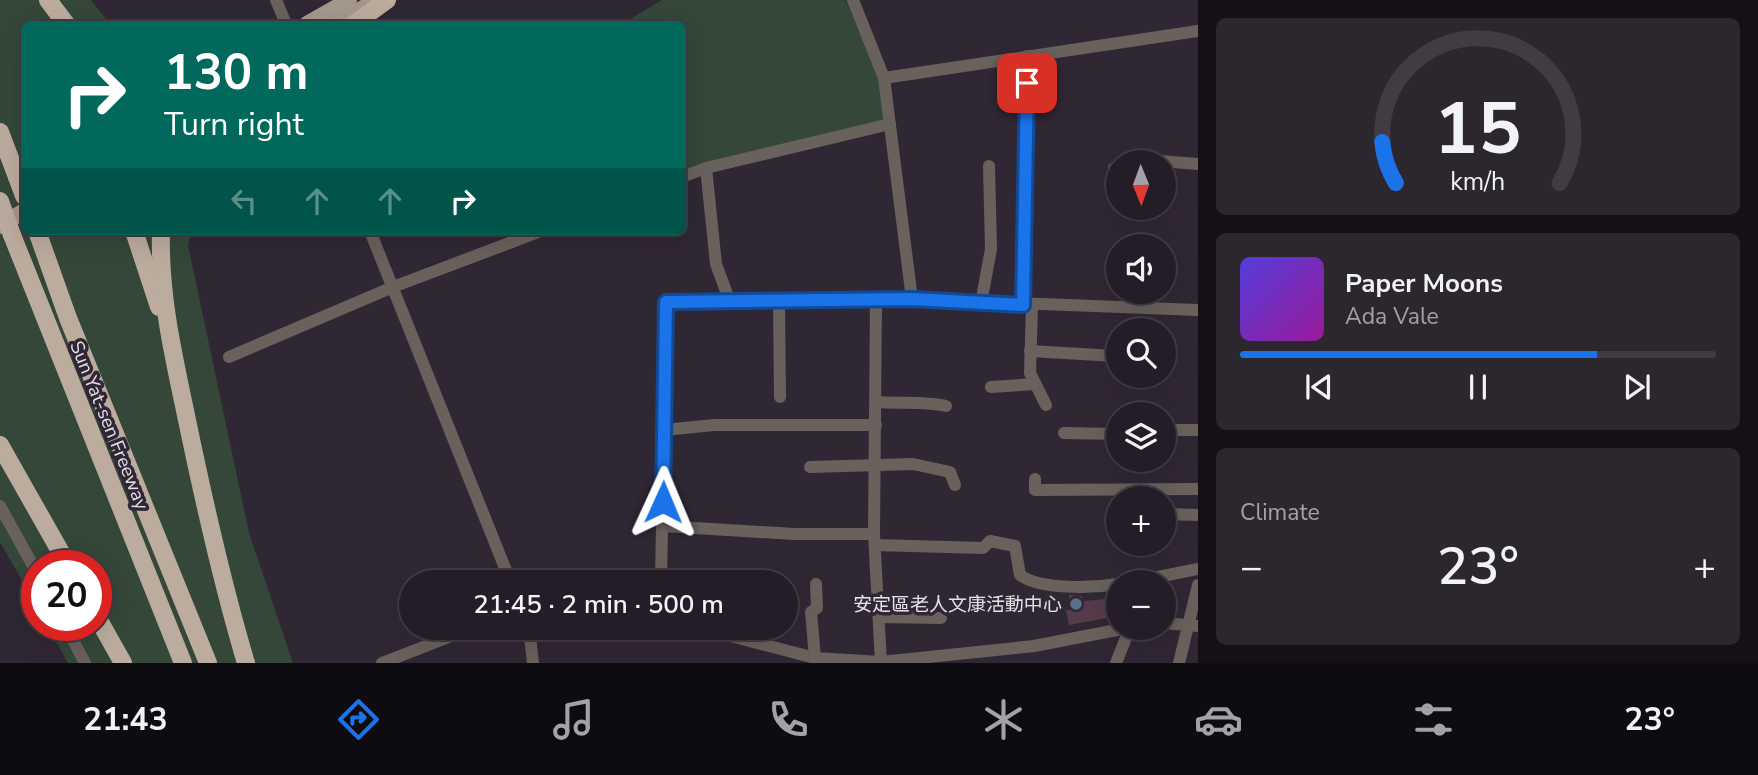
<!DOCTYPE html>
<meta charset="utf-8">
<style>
:root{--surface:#241d27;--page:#2c262f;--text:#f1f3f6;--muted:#a3a2a7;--line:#413b44;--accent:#1a73e8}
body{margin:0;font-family:"Nunito Sans","Noto Sans TC",sans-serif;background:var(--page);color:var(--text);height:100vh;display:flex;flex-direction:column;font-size:26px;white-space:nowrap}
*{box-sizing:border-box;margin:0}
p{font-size:23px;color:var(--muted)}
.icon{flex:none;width:38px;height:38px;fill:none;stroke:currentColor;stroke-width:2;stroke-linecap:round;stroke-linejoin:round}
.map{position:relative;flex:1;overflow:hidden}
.panel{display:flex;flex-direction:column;gap:18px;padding:18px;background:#141015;width:560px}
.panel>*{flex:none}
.hud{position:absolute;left:21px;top:21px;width:665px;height:214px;border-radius:10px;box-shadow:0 7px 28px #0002,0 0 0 2px var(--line);background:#00695c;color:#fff;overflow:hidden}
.needle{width:46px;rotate:179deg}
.tools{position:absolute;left:1106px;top:150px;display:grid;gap:14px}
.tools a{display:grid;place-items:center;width:70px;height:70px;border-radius:50%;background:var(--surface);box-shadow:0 7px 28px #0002,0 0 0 2px var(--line);font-size:35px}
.speed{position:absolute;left:21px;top:550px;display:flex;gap:14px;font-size:35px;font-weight:700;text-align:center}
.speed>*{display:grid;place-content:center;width:91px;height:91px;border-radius:50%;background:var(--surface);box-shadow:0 7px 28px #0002,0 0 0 2px var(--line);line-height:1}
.speed .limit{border:10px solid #d22;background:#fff;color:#111}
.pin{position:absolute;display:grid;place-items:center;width:60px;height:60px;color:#fff;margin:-30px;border-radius:14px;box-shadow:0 4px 10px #0006}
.me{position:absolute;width:77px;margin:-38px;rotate:1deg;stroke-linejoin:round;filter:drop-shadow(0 0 5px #0008)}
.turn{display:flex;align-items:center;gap:24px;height:147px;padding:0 28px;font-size:32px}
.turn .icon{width:91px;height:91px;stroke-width:2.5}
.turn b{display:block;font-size:49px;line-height:60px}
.lanes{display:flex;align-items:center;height:66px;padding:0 28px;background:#0003;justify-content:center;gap:35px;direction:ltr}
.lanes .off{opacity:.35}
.big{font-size:52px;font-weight:600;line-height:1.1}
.panel .card{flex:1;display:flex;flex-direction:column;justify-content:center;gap:10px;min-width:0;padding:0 24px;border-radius:10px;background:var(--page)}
.panel .dial{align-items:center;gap:0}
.dial svg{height:182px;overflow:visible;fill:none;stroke:var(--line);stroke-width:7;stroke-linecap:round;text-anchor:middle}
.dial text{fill:var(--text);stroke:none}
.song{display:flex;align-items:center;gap:21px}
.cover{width:84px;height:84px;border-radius:10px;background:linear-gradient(135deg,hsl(250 70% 55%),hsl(300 70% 35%))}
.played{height:7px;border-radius:4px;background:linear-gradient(90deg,var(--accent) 75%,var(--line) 75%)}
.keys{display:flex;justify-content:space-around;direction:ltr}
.heat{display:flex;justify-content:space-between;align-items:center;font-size:38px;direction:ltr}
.trip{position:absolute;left:399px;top:570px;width:399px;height:70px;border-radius:35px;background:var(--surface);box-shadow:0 7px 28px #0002,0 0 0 2px var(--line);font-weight:600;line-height:70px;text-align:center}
.dock{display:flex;height:112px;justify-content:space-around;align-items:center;background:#0e0c10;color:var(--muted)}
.dock .icon{width:49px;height:49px}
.dock .active{color:var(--accent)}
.dock b{font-size:32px;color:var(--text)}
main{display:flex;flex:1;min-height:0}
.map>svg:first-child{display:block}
.green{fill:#344738}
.building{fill:#563c4a}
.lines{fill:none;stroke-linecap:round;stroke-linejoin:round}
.minor{stroke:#68615c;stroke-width:12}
.major{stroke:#a4978b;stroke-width:16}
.highway{stroke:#bcac9e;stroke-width:18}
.highway-bridge{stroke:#bcac9e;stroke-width:18}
.route-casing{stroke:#114b97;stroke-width:18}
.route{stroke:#1a73e8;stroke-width:12}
.service-dot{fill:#5c6f8a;stroke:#302734;stroke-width:2.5}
.labels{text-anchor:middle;stroke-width:7;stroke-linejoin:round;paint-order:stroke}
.street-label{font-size:19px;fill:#e6e0e9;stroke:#302734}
.poi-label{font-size:19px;fill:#e6e0e9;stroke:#302734;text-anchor:end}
</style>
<main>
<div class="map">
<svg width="1198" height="663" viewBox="0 0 1198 663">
<rect width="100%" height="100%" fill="#302734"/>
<!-- green -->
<g class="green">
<polygon points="0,0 91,0 110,24 24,24 24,231 192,231 188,245 249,533 293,663 68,663 47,625 96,625 96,565 37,565 37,607 0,542"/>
<polygon points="662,0 846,0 880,79 886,119 683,176 682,24 622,24"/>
</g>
<!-- building -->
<polygon class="building" points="1069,595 1082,596 1083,601 1118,598 1118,616 1069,625 1066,610 1070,610"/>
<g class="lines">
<!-- minor -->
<g class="minor">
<polyline points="276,0 286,24"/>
<polyline points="853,0 884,78 912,299"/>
<polyline points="884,78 1198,31"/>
<polyline points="1137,163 1148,160 1198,164"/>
<polyline points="706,168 716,264 730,302"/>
<polyline points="1114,168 1118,167"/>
<polyline points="682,177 706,168 890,124"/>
<polyline points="370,231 511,583"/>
<polyline points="876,299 874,534 881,663"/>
<polyline points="779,303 780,397"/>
<polyline points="981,303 991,249 989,166"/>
<polyline points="1023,305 1027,56"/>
<polyline points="1032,305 1030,373 1046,405"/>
<polyline points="1030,351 1115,356"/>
<polyline points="229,357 393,287 541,231"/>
<polyline points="991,387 1035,384"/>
<path d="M876,402C900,404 924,401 946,406"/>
<polyline points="664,430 714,425 876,425"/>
<polyline points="1164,430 1198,430"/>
<polyline points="1064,433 1118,434"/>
<polyline points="810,467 913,464 950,472 955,485"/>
<polyline points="1035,479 1035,490 1198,489"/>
<polyline points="0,506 37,573"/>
<polyline points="1164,514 1198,515"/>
<polyline points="662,526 794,534 874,534"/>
<polyline points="1116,530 1118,518"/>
<path d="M875,545L983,548L990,541L1015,546L1020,575C1040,590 1093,588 1118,584"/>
<polyline points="661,583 666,302 912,299 1198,310"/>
<polyline points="1128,583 1198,569"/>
<polyline points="879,617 941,618"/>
<polyline points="1164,623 1198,626"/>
<polyline points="65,625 85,663"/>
<polyline points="529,628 533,663"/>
<polyline points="700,628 815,658 881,662 1034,646 1127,628"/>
<polyline points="815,658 811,612 817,608 816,584"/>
<polyline points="382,663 472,628"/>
<polyline points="1116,663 1130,628"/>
<polyline points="1179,663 1198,585"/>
</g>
<!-- major -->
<g class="major">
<polyline points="307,24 349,0"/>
<polyline points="336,24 370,4"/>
<polyline points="0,226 24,211"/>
</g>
<!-- highway -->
<g class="highway">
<polyline points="48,0 66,24"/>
<polyline points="354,24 387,0"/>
<polyline points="0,132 17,177"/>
<polyline points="37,231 68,318 208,663"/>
<polyline points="134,231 159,307"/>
<path d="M161,231C159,295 174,358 187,420C204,502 222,583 246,663"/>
<polyline points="12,235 183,663"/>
<polyline points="0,445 68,565"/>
<polyline points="96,615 123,663"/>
</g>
<!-- highway-bridge -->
<g class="highway-bridge">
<polyline points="17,177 24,196"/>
<polyline points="0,201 12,235"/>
</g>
</g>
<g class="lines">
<!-- route casing -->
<g class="route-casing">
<polyline id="route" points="663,502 666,302 912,299 1023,305 1027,83"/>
</g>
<!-- route -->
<use href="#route" class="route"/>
</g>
<!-- markers -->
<circle class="service-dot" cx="1076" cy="604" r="7"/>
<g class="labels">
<!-- street labels -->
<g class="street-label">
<text transform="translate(110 425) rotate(68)" y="7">Sun Yat-sen Freeway</text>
</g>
<!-- poi labels -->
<g class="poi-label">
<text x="1062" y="611">安定區老人文康活動中心</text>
</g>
</g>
</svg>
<div class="tools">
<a><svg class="needle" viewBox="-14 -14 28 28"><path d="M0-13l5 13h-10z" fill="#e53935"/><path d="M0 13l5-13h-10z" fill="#a3a2a7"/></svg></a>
<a><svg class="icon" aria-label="sound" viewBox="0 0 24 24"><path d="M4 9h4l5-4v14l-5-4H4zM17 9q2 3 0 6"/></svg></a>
<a><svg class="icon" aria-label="search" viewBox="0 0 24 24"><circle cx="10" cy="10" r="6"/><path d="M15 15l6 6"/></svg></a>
<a><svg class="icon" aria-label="layers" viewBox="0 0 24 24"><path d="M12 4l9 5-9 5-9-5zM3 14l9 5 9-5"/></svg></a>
<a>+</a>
<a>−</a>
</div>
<div class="speed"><div class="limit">20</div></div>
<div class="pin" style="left:1027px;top:83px;background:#d93025"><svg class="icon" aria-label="arrive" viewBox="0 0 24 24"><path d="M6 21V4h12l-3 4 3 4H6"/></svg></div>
<svg class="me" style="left:663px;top:502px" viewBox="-20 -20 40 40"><path d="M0-17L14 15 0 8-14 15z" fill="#1a73e8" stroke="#fff" stroke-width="4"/></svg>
<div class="trip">21:45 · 2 min · 500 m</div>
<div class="hud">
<div class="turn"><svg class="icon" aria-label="right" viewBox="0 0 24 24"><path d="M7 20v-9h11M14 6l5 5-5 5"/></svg><div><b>130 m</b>Turn right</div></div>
<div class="lanes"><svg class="icon off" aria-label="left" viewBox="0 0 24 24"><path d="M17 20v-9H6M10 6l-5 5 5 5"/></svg><svg class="icon off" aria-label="ahead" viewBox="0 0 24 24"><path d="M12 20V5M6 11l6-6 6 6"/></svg><svg class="icon off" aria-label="ahead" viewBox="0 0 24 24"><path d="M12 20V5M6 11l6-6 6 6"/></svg><svg class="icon" aria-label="right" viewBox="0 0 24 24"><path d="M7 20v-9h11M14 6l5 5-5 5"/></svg></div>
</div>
</div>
<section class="panel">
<div class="card dial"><svg viewBox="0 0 100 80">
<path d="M14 69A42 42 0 1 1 86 69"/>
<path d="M14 69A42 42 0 0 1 8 51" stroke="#1a73e8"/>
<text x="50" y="56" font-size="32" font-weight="700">15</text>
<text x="50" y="72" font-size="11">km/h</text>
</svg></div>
<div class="card">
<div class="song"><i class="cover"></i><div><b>Paper Moons</b><p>Ada Vale</p></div></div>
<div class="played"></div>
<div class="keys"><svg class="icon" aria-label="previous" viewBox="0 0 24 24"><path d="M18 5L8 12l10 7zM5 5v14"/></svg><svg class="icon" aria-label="pause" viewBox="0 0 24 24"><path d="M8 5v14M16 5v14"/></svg><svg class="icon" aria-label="next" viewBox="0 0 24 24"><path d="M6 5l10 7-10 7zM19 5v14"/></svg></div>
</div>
<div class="card"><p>Climate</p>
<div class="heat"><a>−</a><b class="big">23°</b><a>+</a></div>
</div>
</section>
</main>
<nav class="dock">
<b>21:43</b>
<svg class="icon active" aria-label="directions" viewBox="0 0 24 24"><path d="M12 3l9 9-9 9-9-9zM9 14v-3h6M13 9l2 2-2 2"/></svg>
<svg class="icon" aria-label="music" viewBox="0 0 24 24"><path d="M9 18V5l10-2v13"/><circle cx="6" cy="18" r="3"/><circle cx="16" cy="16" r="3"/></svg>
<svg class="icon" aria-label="phone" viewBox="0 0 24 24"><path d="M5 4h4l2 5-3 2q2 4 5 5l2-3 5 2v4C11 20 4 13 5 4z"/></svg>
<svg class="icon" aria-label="climate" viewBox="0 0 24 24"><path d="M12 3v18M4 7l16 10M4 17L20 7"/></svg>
<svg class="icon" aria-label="car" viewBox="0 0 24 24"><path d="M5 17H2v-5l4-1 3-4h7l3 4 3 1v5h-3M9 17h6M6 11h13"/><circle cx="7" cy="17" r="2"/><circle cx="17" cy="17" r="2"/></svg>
<svg class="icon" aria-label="filters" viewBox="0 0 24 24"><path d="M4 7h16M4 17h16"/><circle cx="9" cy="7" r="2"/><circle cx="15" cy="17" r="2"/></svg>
<b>23°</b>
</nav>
